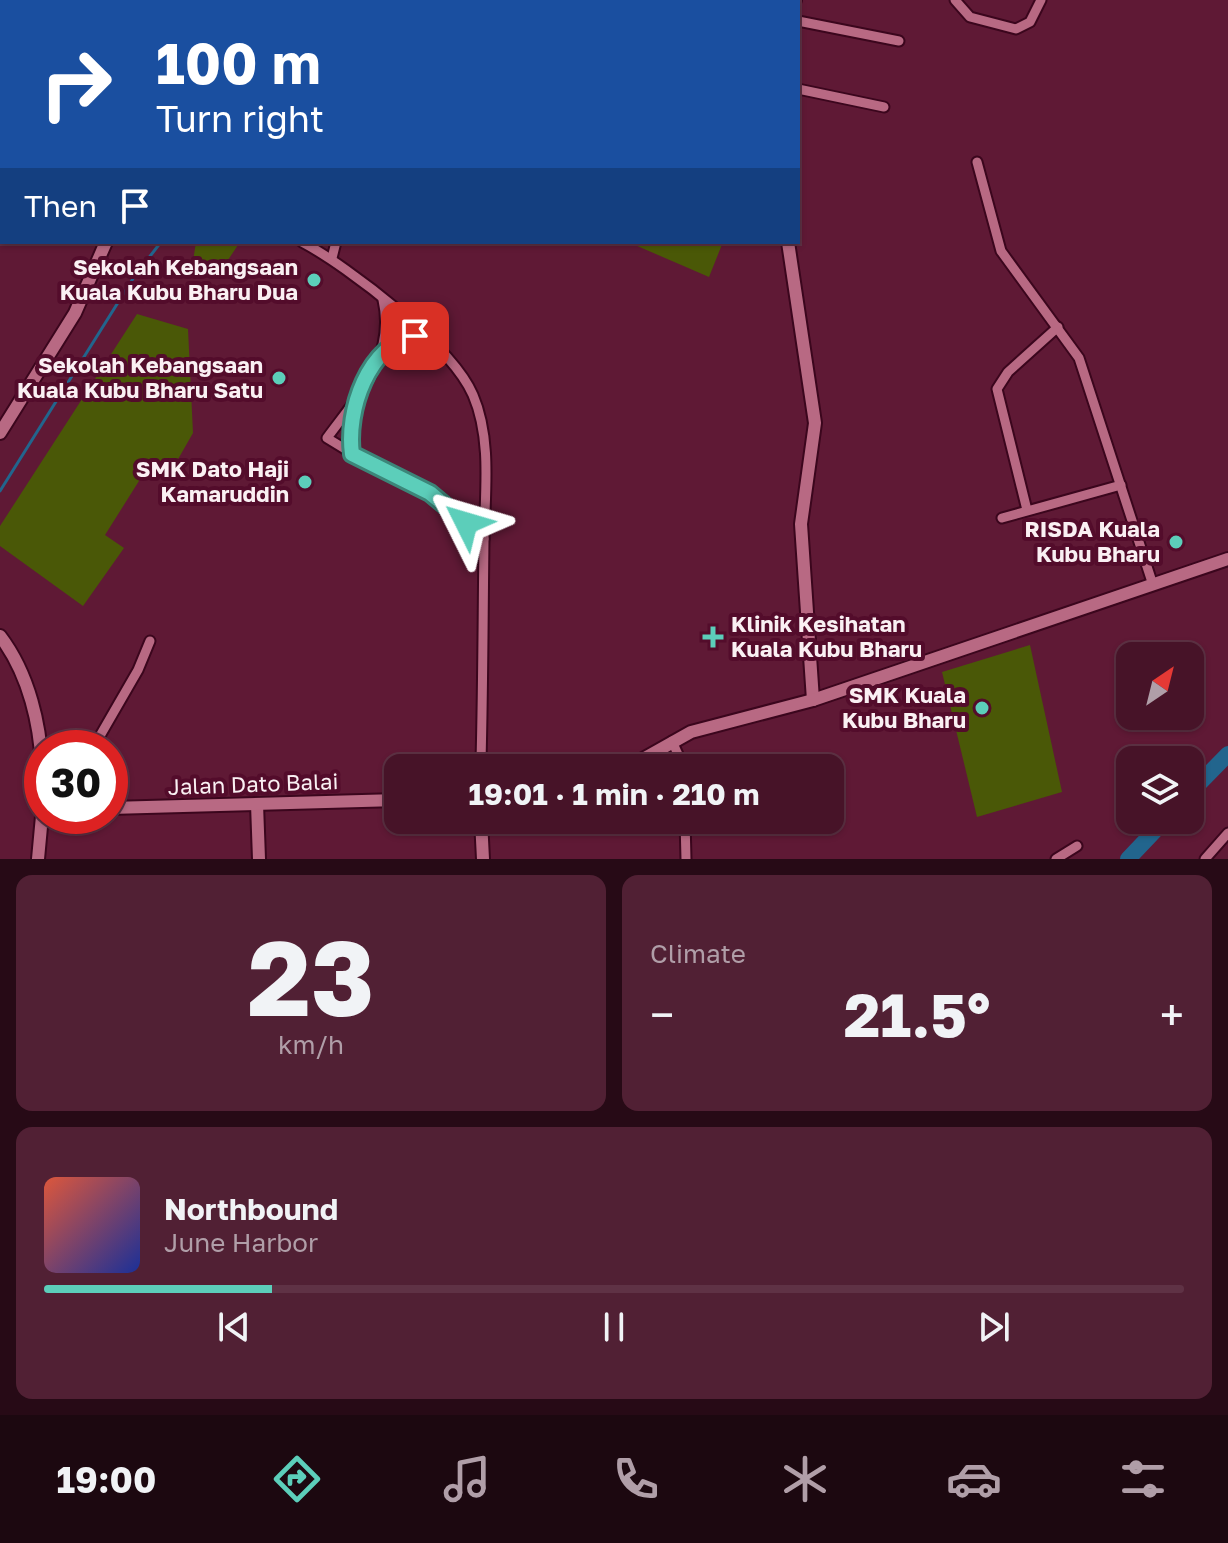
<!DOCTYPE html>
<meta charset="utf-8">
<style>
:root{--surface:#471328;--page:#512034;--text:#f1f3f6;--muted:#b09ea8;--line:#5f3245;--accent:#5cceba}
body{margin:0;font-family:"Golos Text",sans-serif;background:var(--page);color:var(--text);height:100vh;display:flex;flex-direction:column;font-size:30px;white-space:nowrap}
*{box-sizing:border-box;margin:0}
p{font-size:26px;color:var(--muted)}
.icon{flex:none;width:44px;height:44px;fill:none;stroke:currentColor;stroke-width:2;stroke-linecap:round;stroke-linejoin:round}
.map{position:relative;height:859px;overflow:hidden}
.details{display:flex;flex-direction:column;gap:16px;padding:16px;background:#270a16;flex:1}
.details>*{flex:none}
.banner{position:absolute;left:0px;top:0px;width:800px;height:244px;box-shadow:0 2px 6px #0004,0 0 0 2px var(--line);background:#1a4fa0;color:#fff;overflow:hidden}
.needle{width:52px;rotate:35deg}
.controls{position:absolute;left:1116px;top:642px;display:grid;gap:16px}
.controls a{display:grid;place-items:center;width:88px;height:88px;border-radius:16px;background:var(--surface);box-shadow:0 2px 6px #0004,0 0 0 2px var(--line);font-size:40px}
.speed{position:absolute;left:24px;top:730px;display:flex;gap:16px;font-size:40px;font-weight:700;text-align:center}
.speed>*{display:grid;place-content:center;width:104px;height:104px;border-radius:50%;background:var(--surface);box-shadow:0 2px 6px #0004,0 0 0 2px var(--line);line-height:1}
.speed .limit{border:12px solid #d22;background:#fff;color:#111}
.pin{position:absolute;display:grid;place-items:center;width:68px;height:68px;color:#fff;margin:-34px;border-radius:16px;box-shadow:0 4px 12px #0006}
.me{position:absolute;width:88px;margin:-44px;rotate:310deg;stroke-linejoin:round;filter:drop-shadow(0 0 6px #0008)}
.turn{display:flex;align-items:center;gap:28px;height:168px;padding:0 24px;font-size:36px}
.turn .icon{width:104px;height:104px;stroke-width:2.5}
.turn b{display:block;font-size:56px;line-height:68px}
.then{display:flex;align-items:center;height:76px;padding:0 24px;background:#0003;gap:16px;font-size:30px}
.big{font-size:60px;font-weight:700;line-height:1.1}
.details .card{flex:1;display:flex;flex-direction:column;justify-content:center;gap:12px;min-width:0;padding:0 28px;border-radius:16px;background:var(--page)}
.details .dial{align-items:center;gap:0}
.dial b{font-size:104px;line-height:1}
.song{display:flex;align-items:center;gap:24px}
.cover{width:96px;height:96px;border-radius:12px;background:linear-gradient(135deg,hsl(10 70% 55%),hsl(230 70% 35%))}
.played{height:8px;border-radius:4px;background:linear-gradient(90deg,var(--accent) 20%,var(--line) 20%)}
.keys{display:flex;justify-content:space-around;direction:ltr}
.heat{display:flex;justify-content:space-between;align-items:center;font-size:44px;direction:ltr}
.details .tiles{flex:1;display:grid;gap:16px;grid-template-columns:1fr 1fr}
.card:last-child{grid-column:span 2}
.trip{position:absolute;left:384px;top:754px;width:460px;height:80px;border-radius:16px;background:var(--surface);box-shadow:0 2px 6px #0004,0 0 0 2px var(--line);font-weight:700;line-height:80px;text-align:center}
.tab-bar{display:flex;height:128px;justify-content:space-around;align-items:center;background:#1c0810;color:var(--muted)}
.tab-bar .icon{width:56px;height:56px}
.tab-bar .current{color:var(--accent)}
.tab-bar b{font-size:36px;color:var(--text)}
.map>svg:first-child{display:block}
.green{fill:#4a5807}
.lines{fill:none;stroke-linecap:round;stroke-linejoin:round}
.stream{stroke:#22658d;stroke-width:3}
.river{stroke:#22658d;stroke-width:16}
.street-casing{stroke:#3b061d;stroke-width:13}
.secondary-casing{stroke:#3b061d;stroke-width:16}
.street{stroke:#b86983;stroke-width:9}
.secondary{stroke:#b86983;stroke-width:12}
.route-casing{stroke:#3c8679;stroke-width:20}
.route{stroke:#5cceba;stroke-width:14}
.poi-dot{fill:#5cceba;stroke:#530c2b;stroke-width:3}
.labels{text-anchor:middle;stroke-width:8;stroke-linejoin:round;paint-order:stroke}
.poi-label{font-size:22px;font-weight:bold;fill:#faf0f3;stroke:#530c2b;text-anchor:end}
.street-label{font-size:22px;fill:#faf0f3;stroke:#530c2b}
</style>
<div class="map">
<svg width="1228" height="859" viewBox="0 0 1228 859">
<rect width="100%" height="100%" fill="#5f1935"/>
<!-- green -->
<g class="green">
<polygon points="196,242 240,242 218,275 193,261"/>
<polygon points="628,242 723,242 709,277"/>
<polygon points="137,314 188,329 193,433 169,475 144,473 105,535 124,548 83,606 0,546 0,526"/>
<polygon points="1030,645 1062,792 977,817 942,672"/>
</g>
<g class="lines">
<!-- stream -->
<g class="stream">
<polyline points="401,2 403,0"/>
<polyline points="0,491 134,277 161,242"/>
</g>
<!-- river -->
<g class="river">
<polyline points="1190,793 1228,754"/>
<polyline points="1128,859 1165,820"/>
</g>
<!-- street casing -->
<g class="street-casing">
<g id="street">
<polyline points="577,0 581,0"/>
<polyline points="955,0 970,17 1016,29 1030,22 1041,0"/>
<polyline points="448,2 449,0"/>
<polyline points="798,21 899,41"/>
<polyline points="0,43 2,44"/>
<polyline points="798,89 884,107"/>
<polyline points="0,107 2,106"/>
<polyline points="977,162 1001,251 1079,358 1153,585"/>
<polyline points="0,229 2,227"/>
<path d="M302,242C349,267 452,346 473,395C492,439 485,493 484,540C483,614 483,687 481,761"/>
<polyline points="332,258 336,242"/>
<path d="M383,300C396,356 358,396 327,438L386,474L430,493L484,539"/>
<polyline points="382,353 402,339 425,337"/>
<polyline points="352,454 351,429 357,402"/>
<polyline points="1027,510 997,389 1008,372 1058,327"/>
<polyline points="1002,518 1121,485"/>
<polyline points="672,741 684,768"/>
<polyline points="93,748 138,670 150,641"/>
<polyline points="685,820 686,859"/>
<polyline points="1056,859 1077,846"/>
<polyline points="1205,859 1228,833"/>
</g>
</g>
<!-- secondary casing -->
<g class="secondary-casing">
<g id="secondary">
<polyline points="126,2 128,0"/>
<polyline points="794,2 795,0"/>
<polyline points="788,242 815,423 801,524 813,700"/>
<polyline points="0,433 75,313 106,242"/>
<path d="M0,636C29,674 41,726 42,772"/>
<polyline points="477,768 481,757"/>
<polyline points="627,768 691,732 813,700 1228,559"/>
<polyline points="257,804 259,859"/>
<polyline points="110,808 398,800"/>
<polyline points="481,820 483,859"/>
<polyline points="38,859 42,816"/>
</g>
</g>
<!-- street -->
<use href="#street" class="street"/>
<!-- secondary -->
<use href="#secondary" class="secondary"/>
</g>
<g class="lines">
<!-- route casing -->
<g class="route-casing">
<path id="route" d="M415,336C368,344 346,411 352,454L430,493L466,523"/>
</g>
<!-- route -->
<use href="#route" class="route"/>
</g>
<!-- markers -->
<g class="poi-dot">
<circle cx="314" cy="280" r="8"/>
<circle cx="279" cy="378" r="8"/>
<circle cx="305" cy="482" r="8"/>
<circle cx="1176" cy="542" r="8"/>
<path d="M709 625h8v8h8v8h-8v8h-8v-8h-8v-8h8z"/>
<circle cx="982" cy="708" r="8"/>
</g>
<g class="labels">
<!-- poi labels -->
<g class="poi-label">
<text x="298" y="275">Sekolah Kebangsaan<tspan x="298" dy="25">Kuala Kubu Bharu Dua</tspan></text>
<text x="263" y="373">Sekolah Kebangsaan<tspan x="263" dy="25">Kuala Kubu Bharu Satu</tspan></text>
<text x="289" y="477">SMK Dato Haji<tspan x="289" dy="25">Kamaruddin</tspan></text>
<text x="1160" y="537">RISDA Kuala<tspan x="1160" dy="25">Kubu Bharu</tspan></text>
<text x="731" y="632" text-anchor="start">Klinik Kesihatan<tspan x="731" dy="25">Kuala Kubu Bharu</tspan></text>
<text x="966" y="703">SMK Kuala<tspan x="966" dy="25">Kubu Bharu</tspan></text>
</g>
<!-- street labels -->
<g class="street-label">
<text transform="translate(253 784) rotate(-2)" y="8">Jalan Dato Balai</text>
</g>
</g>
</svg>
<div class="controls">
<a><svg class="needle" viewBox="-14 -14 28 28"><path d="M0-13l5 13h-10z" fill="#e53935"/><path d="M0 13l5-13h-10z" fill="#b09ea8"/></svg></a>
<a><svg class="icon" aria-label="layers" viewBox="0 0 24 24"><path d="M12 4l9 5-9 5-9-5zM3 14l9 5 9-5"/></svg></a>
</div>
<div class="speed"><div class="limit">30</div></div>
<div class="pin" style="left:415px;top:336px;background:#d93025"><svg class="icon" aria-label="arrive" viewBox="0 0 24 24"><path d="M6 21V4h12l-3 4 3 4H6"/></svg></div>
<svg class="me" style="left:466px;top:523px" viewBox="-20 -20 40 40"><path d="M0-17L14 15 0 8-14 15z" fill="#5cceba" stroke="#fff" stroke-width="4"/></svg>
<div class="trip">19:01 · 1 min · 210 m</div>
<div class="banner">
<div class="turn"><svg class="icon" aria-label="right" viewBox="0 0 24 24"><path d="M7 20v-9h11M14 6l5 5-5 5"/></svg><div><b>100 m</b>Turn right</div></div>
<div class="then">Then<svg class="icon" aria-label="arrive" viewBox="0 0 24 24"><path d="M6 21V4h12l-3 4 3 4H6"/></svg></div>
</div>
</div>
<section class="details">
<div class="tiles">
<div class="card dial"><b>23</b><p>km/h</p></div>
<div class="card"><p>Climate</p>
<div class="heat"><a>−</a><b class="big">21.5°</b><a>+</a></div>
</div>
<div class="card">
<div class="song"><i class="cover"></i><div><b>Northbound</b><p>June Harbor</p></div></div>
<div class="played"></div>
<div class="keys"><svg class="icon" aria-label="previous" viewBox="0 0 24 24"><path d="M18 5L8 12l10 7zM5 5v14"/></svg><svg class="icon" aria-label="pause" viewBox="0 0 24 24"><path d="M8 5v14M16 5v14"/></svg><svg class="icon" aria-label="next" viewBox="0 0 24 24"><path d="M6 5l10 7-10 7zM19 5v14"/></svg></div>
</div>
</div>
</section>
<nav class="tab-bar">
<b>19:00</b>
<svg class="icon current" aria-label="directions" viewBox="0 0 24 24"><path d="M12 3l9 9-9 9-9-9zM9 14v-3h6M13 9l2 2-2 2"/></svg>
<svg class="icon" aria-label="music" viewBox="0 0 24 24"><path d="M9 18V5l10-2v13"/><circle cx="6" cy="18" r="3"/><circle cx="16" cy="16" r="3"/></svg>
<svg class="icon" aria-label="phone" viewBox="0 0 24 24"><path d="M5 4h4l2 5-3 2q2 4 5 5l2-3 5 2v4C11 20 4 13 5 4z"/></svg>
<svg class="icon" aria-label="climate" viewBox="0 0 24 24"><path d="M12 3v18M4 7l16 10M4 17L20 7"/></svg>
<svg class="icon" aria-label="car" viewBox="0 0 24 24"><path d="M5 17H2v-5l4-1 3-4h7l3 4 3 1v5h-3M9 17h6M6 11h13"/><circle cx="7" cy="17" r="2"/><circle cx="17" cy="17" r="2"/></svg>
<svg class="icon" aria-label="filters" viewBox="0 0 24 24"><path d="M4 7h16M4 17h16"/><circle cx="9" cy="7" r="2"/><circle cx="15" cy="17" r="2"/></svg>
</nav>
